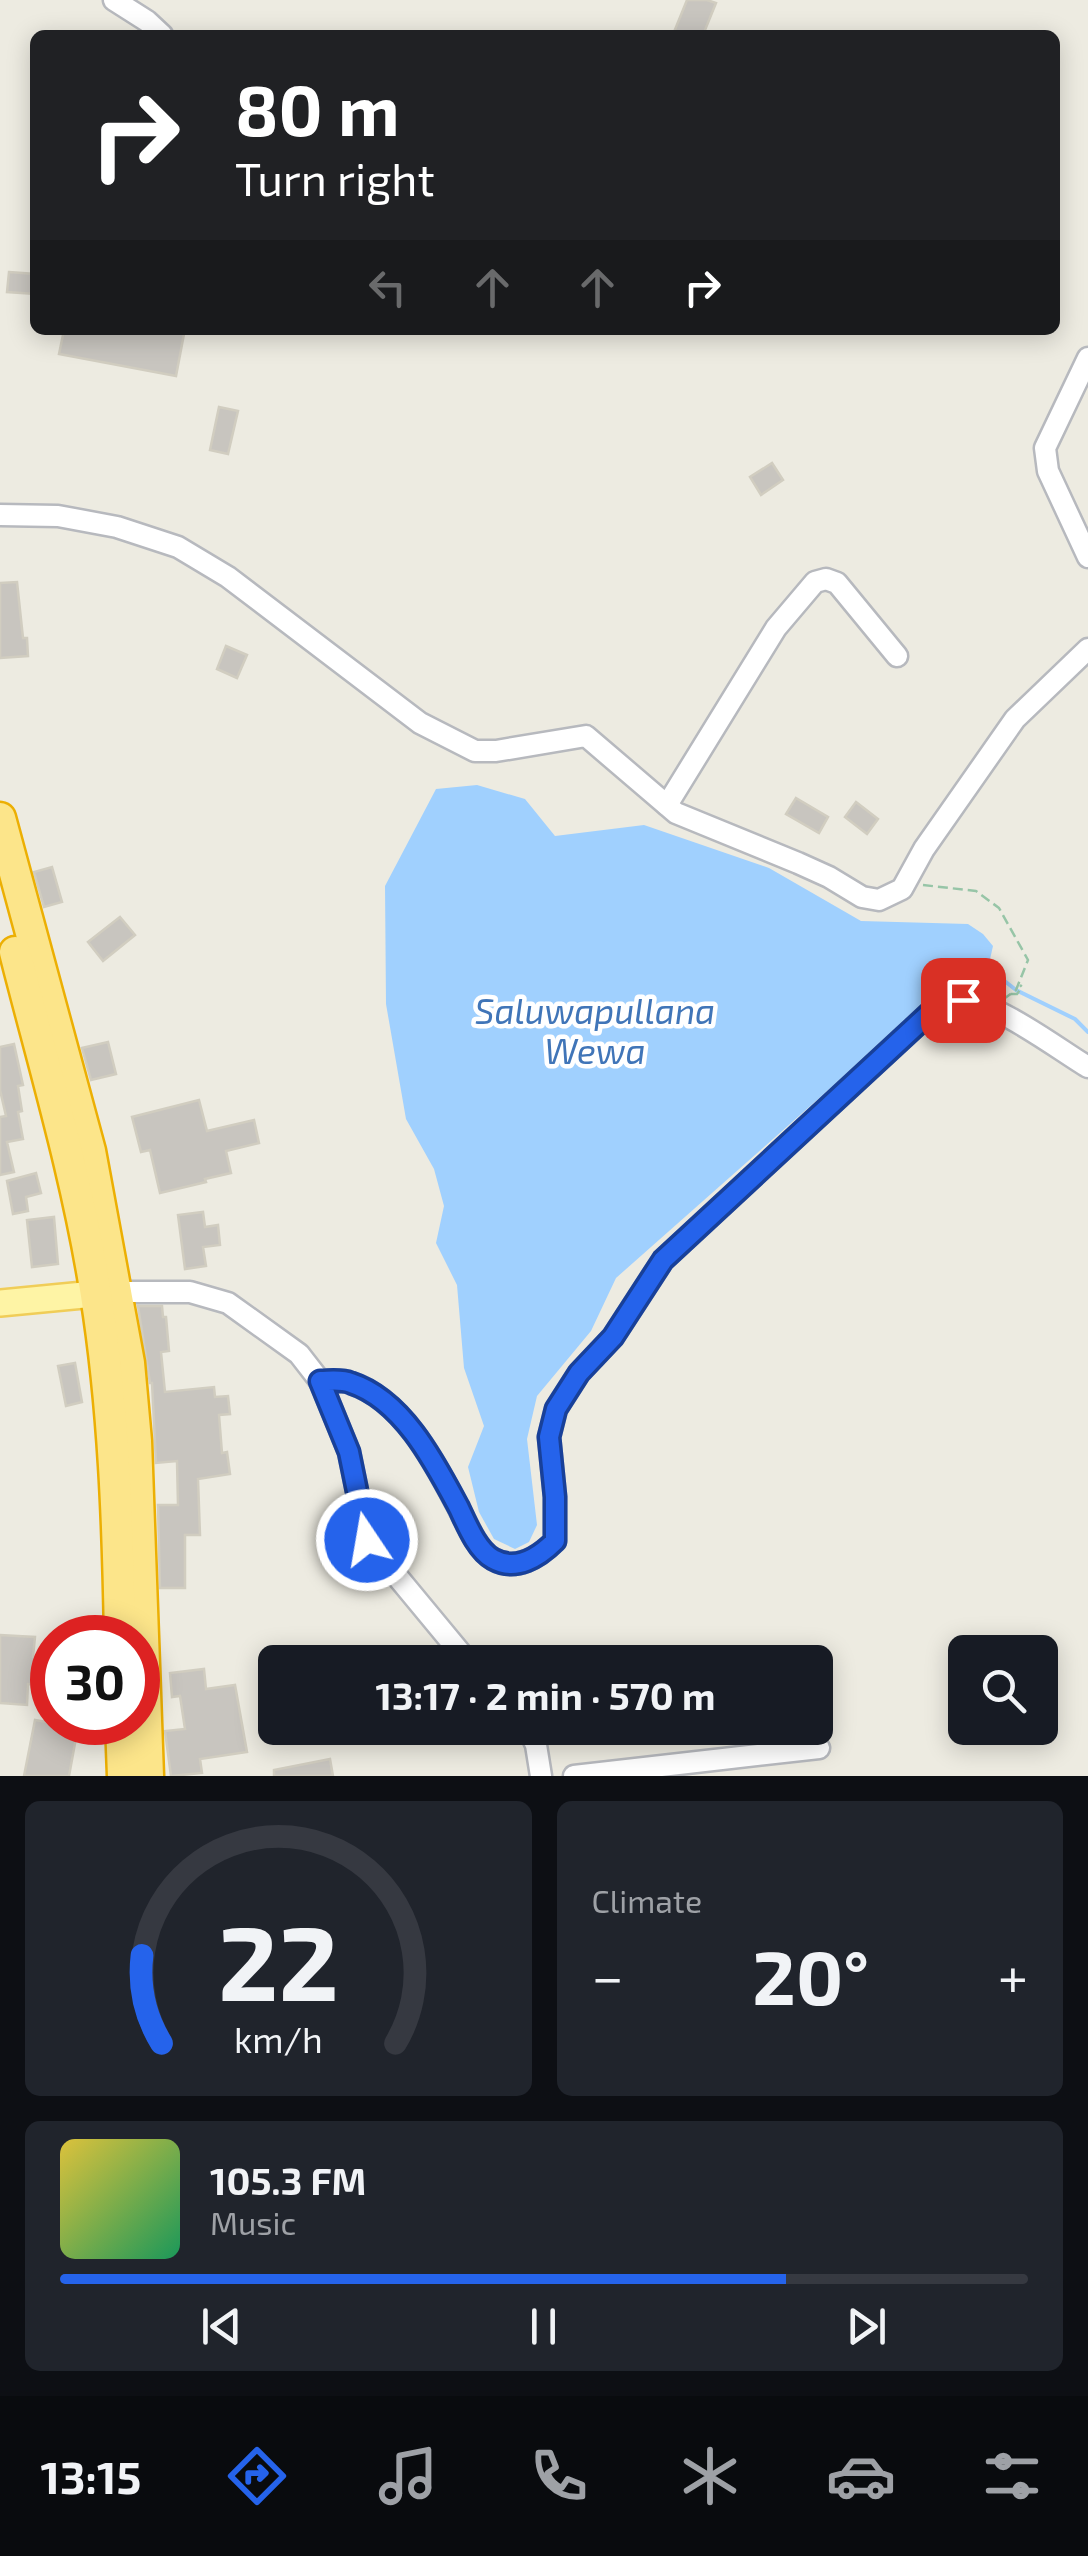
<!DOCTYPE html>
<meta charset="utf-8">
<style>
:root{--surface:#171b24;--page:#20242c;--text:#f1f3f6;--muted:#9ea1a6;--line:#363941;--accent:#2563eb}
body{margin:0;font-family:"Exo 2",sans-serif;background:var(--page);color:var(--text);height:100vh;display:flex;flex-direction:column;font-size:38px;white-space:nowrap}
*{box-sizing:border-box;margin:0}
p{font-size:32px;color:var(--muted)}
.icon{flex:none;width:55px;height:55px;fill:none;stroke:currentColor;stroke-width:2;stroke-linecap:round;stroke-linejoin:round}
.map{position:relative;height:1776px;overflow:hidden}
.drawer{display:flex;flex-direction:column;gap:25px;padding:25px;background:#0d0f14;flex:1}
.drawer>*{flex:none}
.guide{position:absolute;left:30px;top:30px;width:1030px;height:305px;border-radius:15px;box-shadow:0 5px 25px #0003;background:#202124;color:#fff;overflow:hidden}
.fabs{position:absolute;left:948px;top:1635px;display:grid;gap:20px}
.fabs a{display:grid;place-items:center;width:110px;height:110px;border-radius:15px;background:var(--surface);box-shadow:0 5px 25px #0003;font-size:50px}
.speed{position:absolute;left:30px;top:1615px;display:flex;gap:20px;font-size:50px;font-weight:700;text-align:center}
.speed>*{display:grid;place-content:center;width:130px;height:130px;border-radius:50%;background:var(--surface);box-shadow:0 5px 25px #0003;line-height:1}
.speed .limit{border:15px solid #d22;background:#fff;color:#111}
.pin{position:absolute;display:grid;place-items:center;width:85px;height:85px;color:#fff;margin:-42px;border-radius:20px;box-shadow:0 5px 15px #0006}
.me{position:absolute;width:110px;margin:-55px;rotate:348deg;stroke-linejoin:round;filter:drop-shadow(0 0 8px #0008)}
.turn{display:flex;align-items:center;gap:35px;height:210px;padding:0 40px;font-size:45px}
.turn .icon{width:130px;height:130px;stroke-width:2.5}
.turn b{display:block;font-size:70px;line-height:85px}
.lanes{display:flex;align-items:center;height:95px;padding:0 40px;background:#0003;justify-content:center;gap:50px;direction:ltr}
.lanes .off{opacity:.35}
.big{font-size:75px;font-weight:700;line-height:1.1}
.drawer .widget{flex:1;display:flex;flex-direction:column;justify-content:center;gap:15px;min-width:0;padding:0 35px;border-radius:15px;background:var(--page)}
.drawer .dial{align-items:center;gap:0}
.dial svg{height:260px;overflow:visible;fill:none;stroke:var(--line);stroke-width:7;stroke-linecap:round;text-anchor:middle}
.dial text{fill:var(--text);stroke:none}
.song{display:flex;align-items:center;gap:30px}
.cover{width:120px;height:120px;border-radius:15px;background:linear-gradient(135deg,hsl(50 70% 55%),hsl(150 70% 35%))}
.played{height:10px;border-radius:5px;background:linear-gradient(90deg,var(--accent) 75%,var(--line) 75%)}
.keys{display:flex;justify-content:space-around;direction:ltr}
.heat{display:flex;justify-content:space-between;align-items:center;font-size:55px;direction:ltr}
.drawer .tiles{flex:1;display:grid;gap:25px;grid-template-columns:1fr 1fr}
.widget:last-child{grid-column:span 2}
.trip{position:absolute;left:258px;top:1645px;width:575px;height:100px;border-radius:15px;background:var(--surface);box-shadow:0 5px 25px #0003;font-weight:700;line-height:100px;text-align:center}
.dock{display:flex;height:160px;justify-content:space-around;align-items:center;background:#090b0e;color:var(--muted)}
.dock .icon{width:70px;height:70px}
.dock .current{color:var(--accent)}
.dock b{font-size:45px;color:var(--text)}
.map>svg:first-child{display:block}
.water{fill:#a0d0fe}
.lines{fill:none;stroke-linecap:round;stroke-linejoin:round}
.stream{stroke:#a0d0fe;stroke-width:4}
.building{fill:#c8c5bf;stroke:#d1cdc0;stroke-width:2.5}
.minor-casing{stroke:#b7b9be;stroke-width:25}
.major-casing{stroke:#f0cd58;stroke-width:30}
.highway-casing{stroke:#ecaf03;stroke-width:35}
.path{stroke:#97c5a7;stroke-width:2.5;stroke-dasharray:10 5;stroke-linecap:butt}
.minor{stroke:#fff;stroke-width:20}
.major{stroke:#fef4a5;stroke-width:25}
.highway{stroke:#fce58a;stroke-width:30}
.route-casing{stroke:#184099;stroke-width:25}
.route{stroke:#2563eb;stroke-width:18}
.labels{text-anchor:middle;stroke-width:9;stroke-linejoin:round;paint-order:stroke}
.water-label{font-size:35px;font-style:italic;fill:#4075b8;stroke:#fff}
</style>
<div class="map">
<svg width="1088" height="1776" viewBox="0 0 1088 1776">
<rect width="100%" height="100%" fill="#edebe1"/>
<!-- water -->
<polygon class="water" points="477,785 525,799 555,836 644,825 769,868 861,921 968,924 983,934 993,946 988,968 958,975 616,1278 591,1331 537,1396 527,1439 537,1525 529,1542 515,1549 494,1539 479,1512 468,1467 484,1426 464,1368 457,1285 436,1243 444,1206 434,1169 406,1119 386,1004 385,886 436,789"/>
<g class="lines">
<!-- stream -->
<polyline class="stream" points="988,968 1016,990 1075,1019 1088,1032"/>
</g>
<!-- building -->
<g class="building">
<polygon points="687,0 707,0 716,3 703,35 681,35 674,32"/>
<polygon points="9,272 35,274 35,294 7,292"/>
<polygon points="64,330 162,330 184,334 176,376 59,354"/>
<polygon points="219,407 238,411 228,454 210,450"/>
<polygon points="772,463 783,480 761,495 750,477"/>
<polygon points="17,582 23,638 27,638 28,656 0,658 0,583"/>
<polygon points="226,646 247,655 237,678 217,669"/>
<polygon points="796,798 828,817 819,833 786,814"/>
<polygon points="856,802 878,819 867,834 845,817"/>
<polygon points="52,867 62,902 44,907 34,872"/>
<polygon points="120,917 135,935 103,961 88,942"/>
<polygon points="108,1042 116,1074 91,1080 82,1048"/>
<polygon points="14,1044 23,1085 18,1086 22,1111 18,1112 23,1139 7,1142 14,1172 0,1175 0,1117 6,1116 0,1090 0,1047"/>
<polygon points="199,1100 207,1131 254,1120 259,1143 226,1151 231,1173 205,1179 206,1182 160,1193 150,1150 141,1152 132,1117"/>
<polygon points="36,1173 41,1193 26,1197 28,1211 13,1214 7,1181"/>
<polygon points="203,1212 205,1227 218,1225 220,1245 203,1247 206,1266 185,1269 178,1215"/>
<polygon points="54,1217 58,1264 32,1267 27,1220"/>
<polygon points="138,1306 162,1306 163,1317 166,1317 169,1351 161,1352 165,1392 214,1387 215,1397 228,1396 230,1414 219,1415 222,1453 227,1452 230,1474 198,1479 200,1535 185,1535 185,1588 160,1588 158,1505 178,1505 177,1461 156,1463 152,1383 150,1383"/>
<polygon points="75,1363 82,1402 66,1406 58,1366"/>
<polygon points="0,1635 35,1637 33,1657 52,1659 52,1686 28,1684 27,1705 0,1703"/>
<polygon points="204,1669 206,1689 235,1685 247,1752 200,1759 202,1773 171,1776 165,1731 185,1729 180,1696 172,1697 170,1673"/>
<polygon points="35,1720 78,1727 69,1776 24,1776"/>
<polygon points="330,1759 333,1776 274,1776 274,1770"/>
</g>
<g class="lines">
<!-- minor casing -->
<g class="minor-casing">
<g id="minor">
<polyline points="114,0 147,21 162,35"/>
<polyline points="1088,358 1045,448 1048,471 1088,557"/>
<polyline points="0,515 58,516 117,527 178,547 228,577 420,723 475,751 496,751 586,736 676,813 798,863 829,877 862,897 879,900 902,889 924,849 1015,719 1088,649"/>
<polyline points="667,805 776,628 815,582 826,579 837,583 897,656"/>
<polyline points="116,1292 190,1292 228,1303 299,1354 320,1381 349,1452 367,1540 468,1662"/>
<path d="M320,1381C330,1381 341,1379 351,1383C403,1400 435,1463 459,1509C467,1524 477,1550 493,1559C516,1572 539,1557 555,1541V1497L549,1437L556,1409L579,1373L613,1337L663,1260L933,1010C937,1007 941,1003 946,1001C981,989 1057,1049 1088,1067"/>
<polyline points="528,1728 536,1745 541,1776"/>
<polyline points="574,1776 819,1748"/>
</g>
</g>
<!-- major casing -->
<g class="major-casing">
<polyline id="major" points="0,1303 115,1292"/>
</g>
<!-- highway casing -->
<g class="highway-casing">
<g id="highway">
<polyline points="0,818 90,1151 129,1363 136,1441 148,1776"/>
<path d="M15,952C44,1066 78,1179 96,1295C114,1408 118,1523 120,1638"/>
<polyline points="121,1722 123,1776"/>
</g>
</g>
<!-- path -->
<g class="path">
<polyline points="923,885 976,891 999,908 1028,960 1016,990 1005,998"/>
<polyline points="1011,994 1017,994 1022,987 1020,985"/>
</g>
<!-- minor -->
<use href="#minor" class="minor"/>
<!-- major -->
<use href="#major" class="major"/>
<!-- highway -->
<use href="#highway" class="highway"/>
</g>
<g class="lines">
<!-- route casing -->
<g class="route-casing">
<path id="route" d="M367,1540L349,1452L320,1381C330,1381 341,1379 351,1383C403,1400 435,1463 459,1508C467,1525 477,1550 493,1559C516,1572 539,1557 555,1541V1497L549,1437L556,1409L579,1373L613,1337L663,1260L933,1010L946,1001L963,1000"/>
</g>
<!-- route -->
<use href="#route" class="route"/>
</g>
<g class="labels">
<!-- water labels -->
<g class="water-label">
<text x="595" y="1024">Saluwapullana<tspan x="595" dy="40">Wewa</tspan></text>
</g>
</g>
</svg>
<div class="fabs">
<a><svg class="icon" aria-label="search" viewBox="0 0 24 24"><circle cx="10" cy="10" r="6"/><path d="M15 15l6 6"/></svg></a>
</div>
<div class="speed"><div class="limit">30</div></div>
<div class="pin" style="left:963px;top:1000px;background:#d93025"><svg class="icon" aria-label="arrive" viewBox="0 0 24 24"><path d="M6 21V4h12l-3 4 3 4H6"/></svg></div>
<svg class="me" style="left:367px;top:1540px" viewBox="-20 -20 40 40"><circle r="17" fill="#2563eb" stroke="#fff" stroke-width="3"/><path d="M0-11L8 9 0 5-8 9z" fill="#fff"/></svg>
<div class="trip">13:17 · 2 min · 570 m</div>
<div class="guide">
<div class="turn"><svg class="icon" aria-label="right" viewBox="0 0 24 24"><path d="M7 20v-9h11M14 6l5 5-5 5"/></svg><div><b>80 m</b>Turn right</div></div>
<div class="lanes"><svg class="icon off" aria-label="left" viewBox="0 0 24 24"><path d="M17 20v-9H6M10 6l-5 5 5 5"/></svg><svg class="icon off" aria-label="ahead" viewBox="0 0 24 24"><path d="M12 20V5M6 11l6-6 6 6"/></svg><svg class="icon off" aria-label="ahead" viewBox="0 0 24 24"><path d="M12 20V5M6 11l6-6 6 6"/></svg><svg class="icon" aria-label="right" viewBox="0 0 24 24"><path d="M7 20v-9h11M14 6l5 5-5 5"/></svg></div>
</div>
</div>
<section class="drawer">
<div class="tiles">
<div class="widget dial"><svg viewBox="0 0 100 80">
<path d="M14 69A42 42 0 1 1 86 69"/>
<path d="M14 69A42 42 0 0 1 8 42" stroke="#2563eb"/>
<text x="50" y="56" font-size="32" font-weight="700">22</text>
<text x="50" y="72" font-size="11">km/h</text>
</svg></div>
<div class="widget"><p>Climate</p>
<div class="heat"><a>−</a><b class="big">20°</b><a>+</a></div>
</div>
<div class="widget">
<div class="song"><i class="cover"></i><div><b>105.3 FM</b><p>Music</p></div></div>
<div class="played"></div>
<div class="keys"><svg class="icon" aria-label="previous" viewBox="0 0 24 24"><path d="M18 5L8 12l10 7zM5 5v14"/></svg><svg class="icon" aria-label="pause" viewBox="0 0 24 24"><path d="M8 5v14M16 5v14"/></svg><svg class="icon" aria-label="next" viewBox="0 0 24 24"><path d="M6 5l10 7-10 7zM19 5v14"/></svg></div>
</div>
</div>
</section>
<nav class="dock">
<b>13:15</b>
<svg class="icon current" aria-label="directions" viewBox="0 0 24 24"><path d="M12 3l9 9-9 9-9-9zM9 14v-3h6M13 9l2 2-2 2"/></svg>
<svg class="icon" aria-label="music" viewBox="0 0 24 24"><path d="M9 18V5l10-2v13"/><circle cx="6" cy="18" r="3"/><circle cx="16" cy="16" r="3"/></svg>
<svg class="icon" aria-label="phone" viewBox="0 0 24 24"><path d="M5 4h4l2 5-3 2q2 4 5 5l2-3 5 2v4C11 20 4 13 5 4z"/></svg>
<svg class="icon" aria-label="climate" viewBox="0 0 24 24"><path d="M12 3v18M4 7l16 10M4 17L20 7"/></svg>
<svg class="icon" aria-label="car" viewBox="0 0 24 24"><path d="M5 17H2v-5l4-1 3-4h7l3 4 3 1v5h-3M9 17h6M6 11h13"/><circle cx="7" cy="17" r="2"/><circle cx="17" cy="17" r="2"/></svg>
<svg class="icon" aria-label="filters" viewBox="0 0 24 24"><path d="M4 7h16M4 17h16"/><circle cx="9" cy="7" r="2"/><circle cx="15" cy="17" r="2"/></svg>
</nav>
